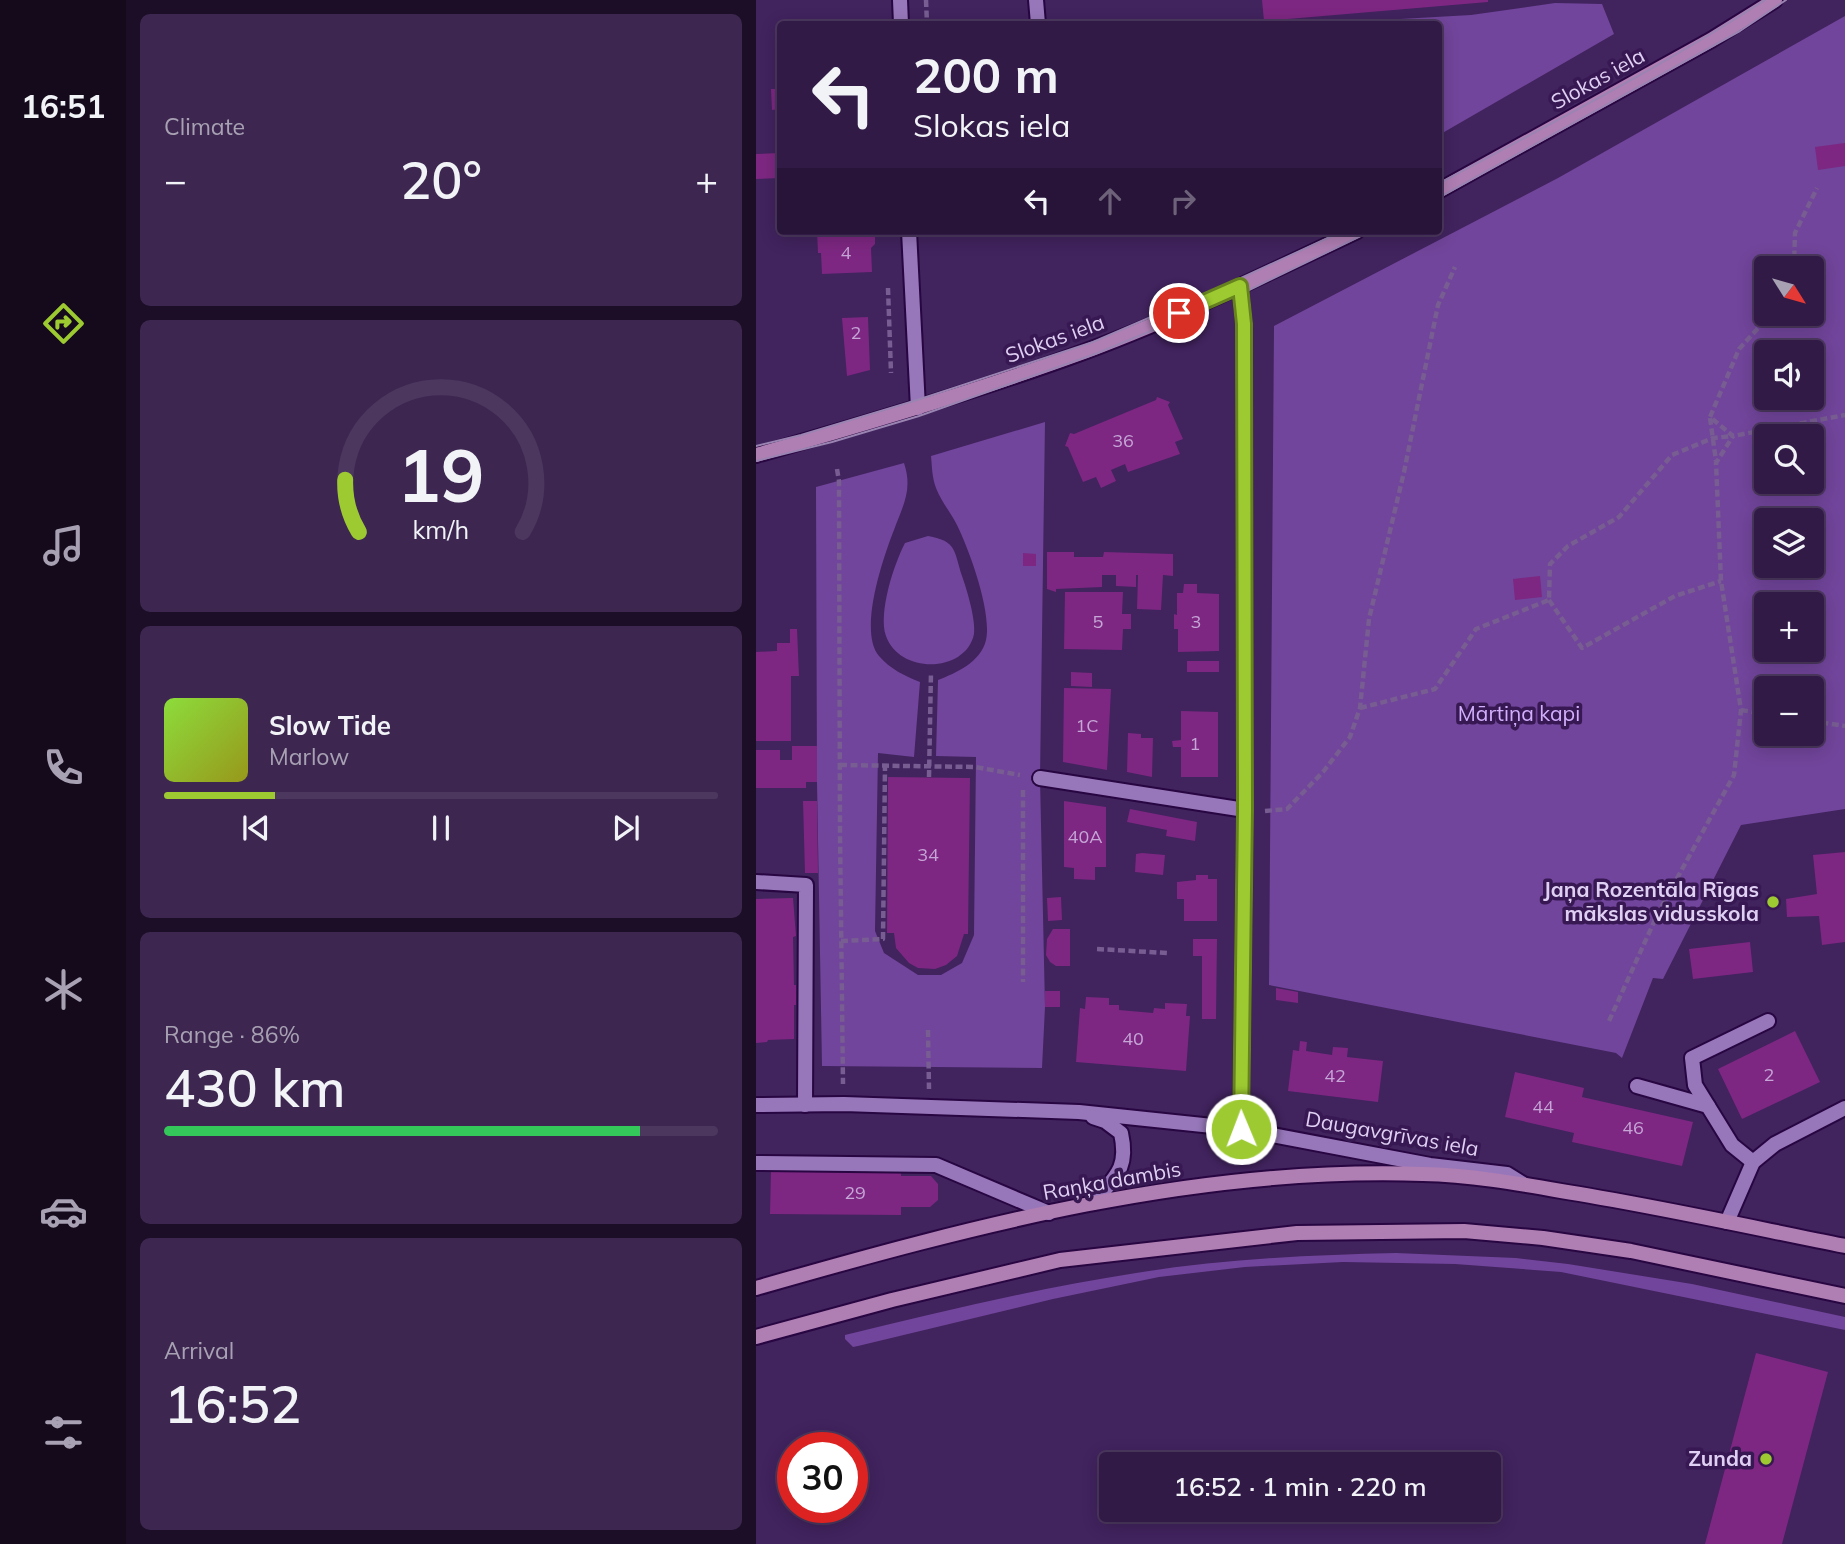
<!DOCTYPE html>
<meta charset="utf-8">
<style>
:root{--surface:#311a46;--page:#3d2751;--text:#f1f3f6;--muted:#a8a1b3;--line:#4c385f;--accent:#9dca31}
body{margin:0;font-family:Mulish,sans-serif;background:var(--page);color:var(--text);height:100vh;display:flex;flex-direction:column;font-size:26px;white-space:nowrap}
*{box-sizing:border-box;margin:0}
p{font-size:23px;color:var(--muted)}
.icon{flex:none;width:38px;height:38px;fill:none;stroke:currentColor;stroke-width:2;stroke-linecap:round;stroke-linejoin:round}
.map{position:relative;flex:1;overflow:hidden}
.details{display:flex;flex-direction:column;gap:14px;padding:14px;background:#1b0e26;width:630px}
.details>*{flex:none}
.top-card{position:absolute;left:21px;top:21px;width:665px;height:214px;border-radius:7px;box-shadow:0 4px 18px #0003,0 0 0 2px var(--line);background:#311a46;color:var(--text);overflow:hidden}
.needle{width:46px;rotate:127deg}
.buttons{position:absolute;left:998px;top:256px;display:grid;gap:14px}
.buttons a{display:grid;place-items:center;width:70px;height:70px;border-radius:7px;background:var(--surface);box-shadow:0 4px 18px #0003,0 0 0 2px var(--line);font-size:35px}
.speed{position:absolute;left:21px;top:1432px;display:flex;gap:14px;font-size:35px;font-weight:700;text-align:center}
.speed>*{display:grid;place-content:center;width:91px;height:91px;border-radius:50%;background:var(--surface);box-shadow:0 4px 18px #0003,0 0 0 2px var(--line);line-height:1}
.speed .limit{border:10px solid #d22;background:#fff;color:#111}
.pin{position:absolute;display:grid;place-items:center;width:60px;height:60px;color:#fff;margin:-30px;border:4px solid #fff;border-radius:50%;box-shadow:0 2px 7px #0007}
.me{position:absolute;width:77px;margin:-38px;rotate:359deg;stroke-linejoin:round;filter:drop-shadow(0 0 5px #0008)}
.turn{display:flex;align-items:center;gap:24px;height:147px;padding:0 21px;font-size:32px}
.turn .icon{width:91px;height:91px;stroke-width:2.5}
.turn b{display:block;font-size:49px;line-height:60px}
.lanes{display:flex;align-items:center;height:66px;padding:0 21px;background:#0003;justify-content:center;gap:35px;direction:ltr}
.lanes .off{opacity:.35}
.big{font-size:52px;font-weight:600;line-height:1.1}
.details .card{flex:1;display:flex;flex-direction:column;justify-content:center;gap:10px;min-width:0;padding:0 24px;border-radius:10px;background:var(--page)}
.details .dial{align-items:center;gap:0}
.dial svg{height:182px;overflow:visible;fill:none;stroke:var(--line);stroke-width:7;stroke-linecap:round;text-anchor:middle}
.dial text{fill:var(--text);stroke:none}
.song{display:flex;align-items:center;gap:21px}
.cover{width:84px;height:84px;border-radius:10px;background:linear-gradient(135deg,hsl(90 70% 55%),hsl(60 70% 35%))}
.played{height:7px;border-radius:4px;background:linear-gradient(90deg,var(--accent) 20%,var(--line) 20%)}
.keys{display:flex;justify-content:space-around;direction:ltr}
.heat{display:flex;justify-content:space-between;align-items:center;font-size:38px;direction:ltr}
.charge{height:10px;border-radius:5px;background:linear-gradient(90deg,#34c759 86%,var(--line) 0)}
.trip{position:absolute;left:343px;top:1452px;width:402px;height:70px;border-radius:7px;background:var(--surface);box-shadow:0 4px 18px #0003,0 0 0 2px var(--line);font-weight:600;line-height:70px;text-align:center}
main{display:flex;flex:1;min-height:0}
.tab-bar{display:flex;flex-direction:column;width:126px;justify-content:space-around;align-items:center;background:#140a1c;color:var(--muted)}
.tab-bar .icon{width:49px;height:49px}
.tab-bar .current{color:var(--accent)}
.tab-bar b{font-size:32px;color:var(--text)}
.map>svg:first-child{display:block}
.green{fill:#71459b;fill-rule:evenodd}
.building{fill:#7d2782}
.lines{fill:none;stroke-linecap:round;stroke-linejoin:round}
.lane-casing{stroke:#280641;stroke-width:18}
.street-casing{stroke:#280641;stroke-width:18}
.secondary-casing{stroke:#280641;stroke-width:18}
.path{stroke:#775d91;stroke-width:4.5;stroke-dasharray:7 3.5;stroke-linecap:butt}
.lane{stroke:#9777ba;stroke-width:14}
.street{stroke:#9777ba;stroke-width:14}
.secondary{stroke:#af7eb3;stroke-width:14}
.tram{stroke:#9a84b2;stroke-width:2}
.route-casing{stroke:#668320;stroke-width:18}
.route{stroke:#9dca31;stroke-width:12}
.poi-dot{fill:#9dca31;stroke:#371852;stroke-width:2.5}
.labels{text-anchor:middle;stroke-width:7;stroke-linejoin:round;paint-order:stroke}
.number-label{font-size:18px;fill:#c6a5d7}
.street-label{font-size:21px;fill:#dfcff3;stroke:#371852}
.park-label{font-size:21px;fill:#d2aefc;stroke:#371852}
.poi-label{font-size:21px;font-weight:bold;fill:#dfcff3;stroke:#371852;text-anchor:end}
</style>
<main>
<nav class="tab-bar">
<b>16:51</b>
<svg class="icon current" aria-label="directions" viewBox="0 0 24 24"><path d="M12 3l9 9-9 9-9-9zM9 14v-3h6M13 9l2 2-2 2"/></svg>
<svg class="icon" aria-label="music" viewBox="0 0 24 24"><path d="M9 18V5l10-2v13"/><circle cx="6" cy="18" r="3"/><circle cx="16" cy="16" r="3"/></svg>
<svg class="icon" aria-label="phone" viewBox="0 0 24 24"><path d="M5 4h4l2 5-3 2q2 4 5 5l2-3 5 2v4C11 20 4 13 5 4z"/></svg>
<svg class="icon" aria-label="climate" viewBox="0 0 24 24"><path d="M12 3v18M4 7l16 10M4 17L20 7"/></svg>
<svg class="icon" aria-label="car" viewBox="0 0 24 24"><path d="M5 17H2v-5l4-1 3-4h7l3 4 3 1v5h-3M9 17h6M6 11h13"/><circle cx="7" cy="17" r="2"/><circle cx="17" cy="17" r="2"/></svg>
<svg class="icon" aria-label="filters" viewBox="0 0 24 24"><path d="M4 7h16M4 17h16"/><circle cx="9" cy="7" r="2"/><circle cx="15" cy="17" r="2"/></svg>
</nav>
<section class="details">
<div class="card"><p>Climate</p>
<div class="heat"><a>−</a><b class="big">20°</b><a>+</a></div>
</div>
<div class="card dial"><svg viewBox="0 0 100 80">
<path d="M14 69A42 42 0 1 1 86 69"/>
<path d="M14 69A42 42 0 0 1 8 46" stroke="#9dca31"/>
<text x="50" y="56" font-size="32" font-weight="700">19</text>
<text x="50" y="72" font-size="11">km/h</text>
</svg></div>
<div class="card">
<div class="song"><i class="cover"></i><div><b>Slow Tide</b><p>Marlow</p></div></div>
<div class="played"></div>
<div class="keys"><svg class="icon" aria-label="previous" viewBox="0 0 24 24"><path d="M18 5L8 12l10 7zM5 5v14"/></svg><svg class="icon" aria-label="pause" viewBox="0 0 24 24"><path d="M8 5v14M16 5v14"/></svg><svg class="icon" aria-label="next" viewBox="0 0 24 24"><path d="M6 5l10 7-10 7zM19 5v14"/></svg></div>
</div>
<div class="card"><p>Range · 86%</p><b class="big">430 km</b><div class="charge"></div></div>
<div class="card"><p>Arrival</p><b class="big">16:52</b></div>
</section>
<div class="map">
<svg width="1089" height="1544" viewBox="0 0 1089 1544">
<rect width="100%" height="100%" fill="#41235e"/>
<!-- green -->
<g class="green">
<polygon points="799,3 846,4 858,34 683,135 682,24 555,24 715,15"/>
<path d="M1089,16V809L985,825L907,979L897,978L866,1058L860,1053L513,985L518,326L802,178ZM1010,268H1055V313H1010ZM1010,352H1055V397H1010ZM1010,436H1055V481H1010ZM1010,520H1055V565H1010ZM1010,604H1055V649H1010ZM1010,688H1055V733H1010Z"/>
<path d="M289,422L284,778L289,1007L286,1068L66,1066L61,782L60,487L148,463C157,490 147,505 138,530C127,558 102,631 123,656C134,669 149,676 164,682L158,757L122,753L119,931L128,953L162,975H185L206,963L218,935L220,757L180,756L182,680C200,673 225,662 230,640C236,612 214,552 201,525C195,513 185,501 180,488C176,477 176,467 175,456Z"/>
<path d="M172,536C201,541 198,551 206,576C211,590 220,620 218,634C210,673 144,675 130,636C122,613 138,564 149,543Z"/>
<path d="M640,1253L760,1258L812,1264L936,1284L1089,1317V1330L805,1272L699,1264L587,1262L489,1267L403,1277L297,1299L102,1346L97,1347L89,1339V1335C185,1312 282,1288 380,1273C466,1259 553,1255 640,1253Z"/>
</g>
<!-- building -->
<g class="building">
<polygon points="506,0 732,0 732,2 508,21"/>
<polygon points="15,89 24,89 24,109 16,110"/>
<polygon points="1089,143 1089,166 1062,170 1059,147"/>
<polygon points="24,153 24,178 0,179 0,154"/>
<polygon points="61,231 115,231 119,236 119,244 115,248 116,272 66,274 65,253 62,253"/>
<polygon points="112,317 114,370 91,376 86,318"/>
<polygon points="401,397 414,402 412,405 427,439 419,442 424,454 372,472 369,464 355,470 360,481 345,488 340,477 327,482 312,447 309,446 314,433 318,434 400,400"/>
<polygon points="291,552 318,552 318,557 347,557 348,552 417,554 417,576 407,575 405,610 381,609 382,575 380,575 380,587 360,586 360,575 346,575 346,587 300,589 300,592 291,589"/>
<polygon points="267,553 280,554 280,566 267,566"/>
<polygon points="784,576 786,597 759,600 757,579"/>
<polygon points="428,584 441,584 441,593 463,594 463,651 422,652 422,629 418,629 418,614 421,615 421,593 427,593"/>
<polygon points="309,592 367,592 366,614 375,614 375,629 367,629 366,650 308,649"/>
<polygon points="34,629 41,629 43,676 35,676 35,741 0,741 0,652 21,651 21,643 34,643"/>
<rect x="431" y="661" width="32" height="11"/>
<polygon points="315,672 336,673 336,687 315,686"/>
<polygon points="308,688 355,689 351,770 307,762"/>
<polygon points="425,711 462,712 462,777 425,777 425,747 417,747 416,741 425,740"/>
<polygon points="372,733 385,734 385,738 397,738 396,777 371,772"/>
<polygon points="36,746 61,746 61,782 50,782 50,788 0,788 0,750 24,750 24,760 36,760"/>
<polygon points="132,777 214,778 212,934 208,934 201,956 190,965 179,969 162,968 153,963 140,948 138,933 131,933"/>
<polygon points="47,801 61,801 62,873 49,873"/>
<polygon points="308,801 350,807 350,867 339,867 339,880 318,879 318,868 308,867"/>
<polygon points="374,809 441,822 439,841 410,836 411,830 371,822"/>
<polygon points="1089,852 1089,942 1066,945 1063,916 1031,917 1030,899 1061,894 1057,855"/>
<polygon points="386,853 409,855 407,875 379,872 380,854"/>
<polygon points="440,875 452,875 452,879 461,879 461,921 428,921 428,899 421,899 421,882 440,880"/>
<polygon points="305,897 306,920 292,921 291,898"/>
<polygon points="37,898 40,936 37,937 38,985 40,985 40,1005 38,1005 38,1039 12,1040 11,1042 0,1043 0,899"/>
<polygon points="297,929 314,929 314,966 300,966 294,962 290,955 291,939"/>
<polygon points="437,939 461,939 460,1019 446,1019 446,956 437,956"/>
<polygon points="994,942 997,972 937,979 933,949"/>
<polygon points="520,988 542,992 542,1003 520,1000"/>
<rect x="289" y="991" width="15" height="16"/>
<polygon points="330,997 353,998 353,1005 363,1005 363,1010 397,1013 398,1008 409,1009 409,1003 431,1004 430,1016 434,1016 430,1071 320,1062 324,1008 329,1009"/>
<polygon points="1039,1031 1064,1082 986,1119 962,1069"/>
<polygon points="544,1041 551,1042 550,1051 576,1055 577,1047 592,1048 591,1057 627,1061 622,1102 532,1091 537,1050 543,1051"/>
<polygon points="759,1072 828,1088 826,1097 937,1122 926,1166 816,1142 818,1133 749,1117"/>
<polygon points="15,1170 145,1171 145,1176 175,1176 182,1184 182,1200 174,1207 145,1207 145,1215 14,1214"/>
<polygon points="1000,1353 1072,1372 1026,1544 949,1544"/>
</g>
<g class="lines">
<!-- lane casing -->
<g class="lane-casing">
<g id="lane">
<polyline points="280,0 282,24"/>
<polyline points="284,778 489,810"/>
<polyline points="0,882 50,885 49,1105"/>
<polyline points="881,1086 952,1106"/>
<polyline points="997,1162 976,1145 939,1085 936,1058 1012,1021"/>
<polyline points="0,1163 180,1165 293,1213"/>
</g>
</g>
<!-- street casing -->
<g class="street-casing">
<g id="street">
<polyline points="144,0 145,24"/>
<polyline points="153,231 162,408"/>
<polyline points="484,286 488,324 489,810 485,1129"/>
<polyline points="0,1105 88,1104 323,1112 485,1129 674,1165 751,1174 767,1184"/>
<path d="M337,1117L349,1121L365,1133C373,1169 359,1177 337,1203"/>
<polyline points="971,1222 997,1162 1019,1144 1089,1108"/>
</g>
</g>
<!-- secondary casing -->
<g class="secondary-casing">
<g id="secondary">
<polyline points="682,191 955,40 1019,0"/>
<path d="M0,455C106,425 211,394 314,357C412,322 506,276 601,231"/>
<path d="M0,1288C216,1226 440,1166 667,1174C713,1175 760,1183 805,1191C900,1206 994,1227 1089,1246"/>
<polyline points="0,1337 136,1300 304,1260 541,1233 708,1231 787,1238 875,1251 1089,1296"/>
</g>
</g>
<!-- path -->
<g class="path">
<polyline points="170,0 171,24"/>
<polyline points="1038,268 1039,233 1061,188"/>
<polyline points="132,288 135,373"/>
<polyline points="1016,313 983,349 954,417 977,436 1089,415"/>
<polyline points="954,418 960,461"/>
<polyline points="81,469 83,481 84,832 87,1084"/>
<polyline points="793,600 826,648 919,596 965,581"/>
<polyline points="604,708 679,689 720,629 793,600 794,564 812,546 863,517 916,455 957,438 976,436"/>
<polyline points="985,710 1010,714"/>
<polyline points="1055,721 1089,726"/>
<polyline points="84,765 219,767 264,775"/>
<polyline points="173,777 175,672"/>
<polyline points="267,790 267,982"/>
<polyline points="509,811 531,809 567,772 594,737 604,708 613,619 648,472 682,305 699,267"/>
<polyline points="85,941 127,939 129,767"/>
<polyline points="341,949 411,953"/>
<polyline points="853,1021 903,911 978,775 985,710 965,581 960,463 977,436"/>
<polyline points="172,1030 173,1089"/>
</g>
<!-- lane -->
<use href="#lane" class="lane"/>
<!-- street -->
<use href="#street" class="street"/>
<!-- secondary -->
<use href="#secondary" class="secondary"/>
<!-- tram -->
<g class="tram">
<path d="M682,184C792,125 904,68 1009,0"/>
<polyline points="682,198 984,31 1030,0"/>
<polyline points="0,446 45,435 161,400 337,342 485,278 587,231"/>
<polyline points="0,461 76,442 163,416 339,354 485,294 615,231"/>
</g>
</g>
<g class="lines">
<!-- route casing -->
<g class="route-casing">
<polyline id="route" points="423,313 484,286 488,324 489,810 485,1129"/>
</g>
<!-- route -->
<use href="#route" class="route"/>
</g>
<!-- markers -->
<g class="poi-dot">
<circle cx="1017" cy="902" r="7"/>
<circle cx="1010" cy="1459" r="7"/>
</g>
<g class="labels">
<!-- number labels -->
<g class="number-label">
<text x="90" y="259">4</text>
<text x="100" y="339">2</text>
<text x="367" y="447">36</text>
<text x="342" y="628">5</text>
<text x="440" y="628">3</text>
<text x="331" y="732">1C</text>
<text x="439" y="750">1</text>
<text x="329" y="843">40A</text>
<text x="172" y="861">34</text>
<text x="377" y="1045">40</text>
<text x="1013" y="1081">2</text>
<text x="579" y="1082">42</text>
<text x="787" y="1113">44</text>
<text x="877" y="1134">46</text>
<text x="99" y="1199">29</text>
</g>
<!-- street labels -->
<g class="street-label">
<text transform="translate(842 79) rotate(-29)" y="7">Slokas iela</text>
<text transform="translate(299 339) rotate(-20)" y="7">Slokas iela</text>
<text transform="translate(636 1134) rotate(10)" y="7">Daugavgrīvas iela</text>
<text transform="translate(356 1181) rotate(-10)" y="7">Raņķa dambis</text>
</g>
<!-- park labels -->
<g class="park-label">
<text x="763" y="721">Mārtiņa kapi</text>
</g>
<!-- poi labels -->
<g class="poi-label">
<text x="1003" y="897">Jaņa Rozentāla Rīgas<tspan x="1003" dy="24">mākslas vidusskola</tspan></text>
<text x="996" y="1466">Zunda</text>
</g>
</g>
</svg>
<div class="buttons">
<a><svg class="needle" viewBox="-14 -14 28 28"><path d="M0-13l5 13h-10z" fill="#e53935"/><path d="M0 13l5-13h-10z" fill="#a8a1b3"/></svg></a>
<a><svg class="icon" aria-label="sound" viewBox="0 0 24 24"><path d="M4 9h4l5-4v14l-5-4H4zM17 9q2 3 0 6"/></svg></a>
<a><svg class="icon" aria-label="search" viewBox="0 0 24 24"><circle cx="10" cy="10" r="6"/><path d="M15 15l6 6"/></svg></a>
<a><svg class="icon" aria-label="layers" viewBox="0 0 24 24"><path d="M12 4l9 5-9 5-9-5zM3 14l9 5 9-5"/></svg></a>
<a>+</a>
<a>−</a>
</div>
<div class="speed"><div class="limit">30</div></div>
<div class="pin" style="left:423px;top:313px;background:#d93025"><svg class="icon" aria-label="arrive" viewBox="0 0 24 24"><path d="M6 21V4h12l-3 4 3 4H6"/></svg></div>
<svg class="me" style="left:485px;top:1129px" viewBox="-20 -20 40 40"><circle r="17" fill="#9dca31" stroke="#fff" stroke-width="3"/><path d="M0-11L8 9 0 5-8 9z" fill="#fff"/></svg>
<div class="trip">16:52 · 1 min · 220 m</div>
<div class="top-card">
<div class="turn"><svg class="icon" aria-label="left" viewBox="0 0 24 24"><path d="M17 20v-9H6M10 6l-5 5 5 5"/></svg><div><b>200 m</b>Slokas iela</div></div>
<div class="lanes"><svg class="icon" aria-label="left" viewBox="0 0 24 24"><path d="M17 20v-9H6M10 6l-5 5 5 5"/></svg><svg class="icon off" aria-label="ahead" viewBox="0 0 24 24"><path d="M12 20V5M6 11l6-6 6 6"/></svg><svg class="icon off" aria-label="right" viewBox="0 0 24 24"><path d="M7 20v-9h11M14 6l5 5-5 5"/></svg></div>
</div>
</div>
</main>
